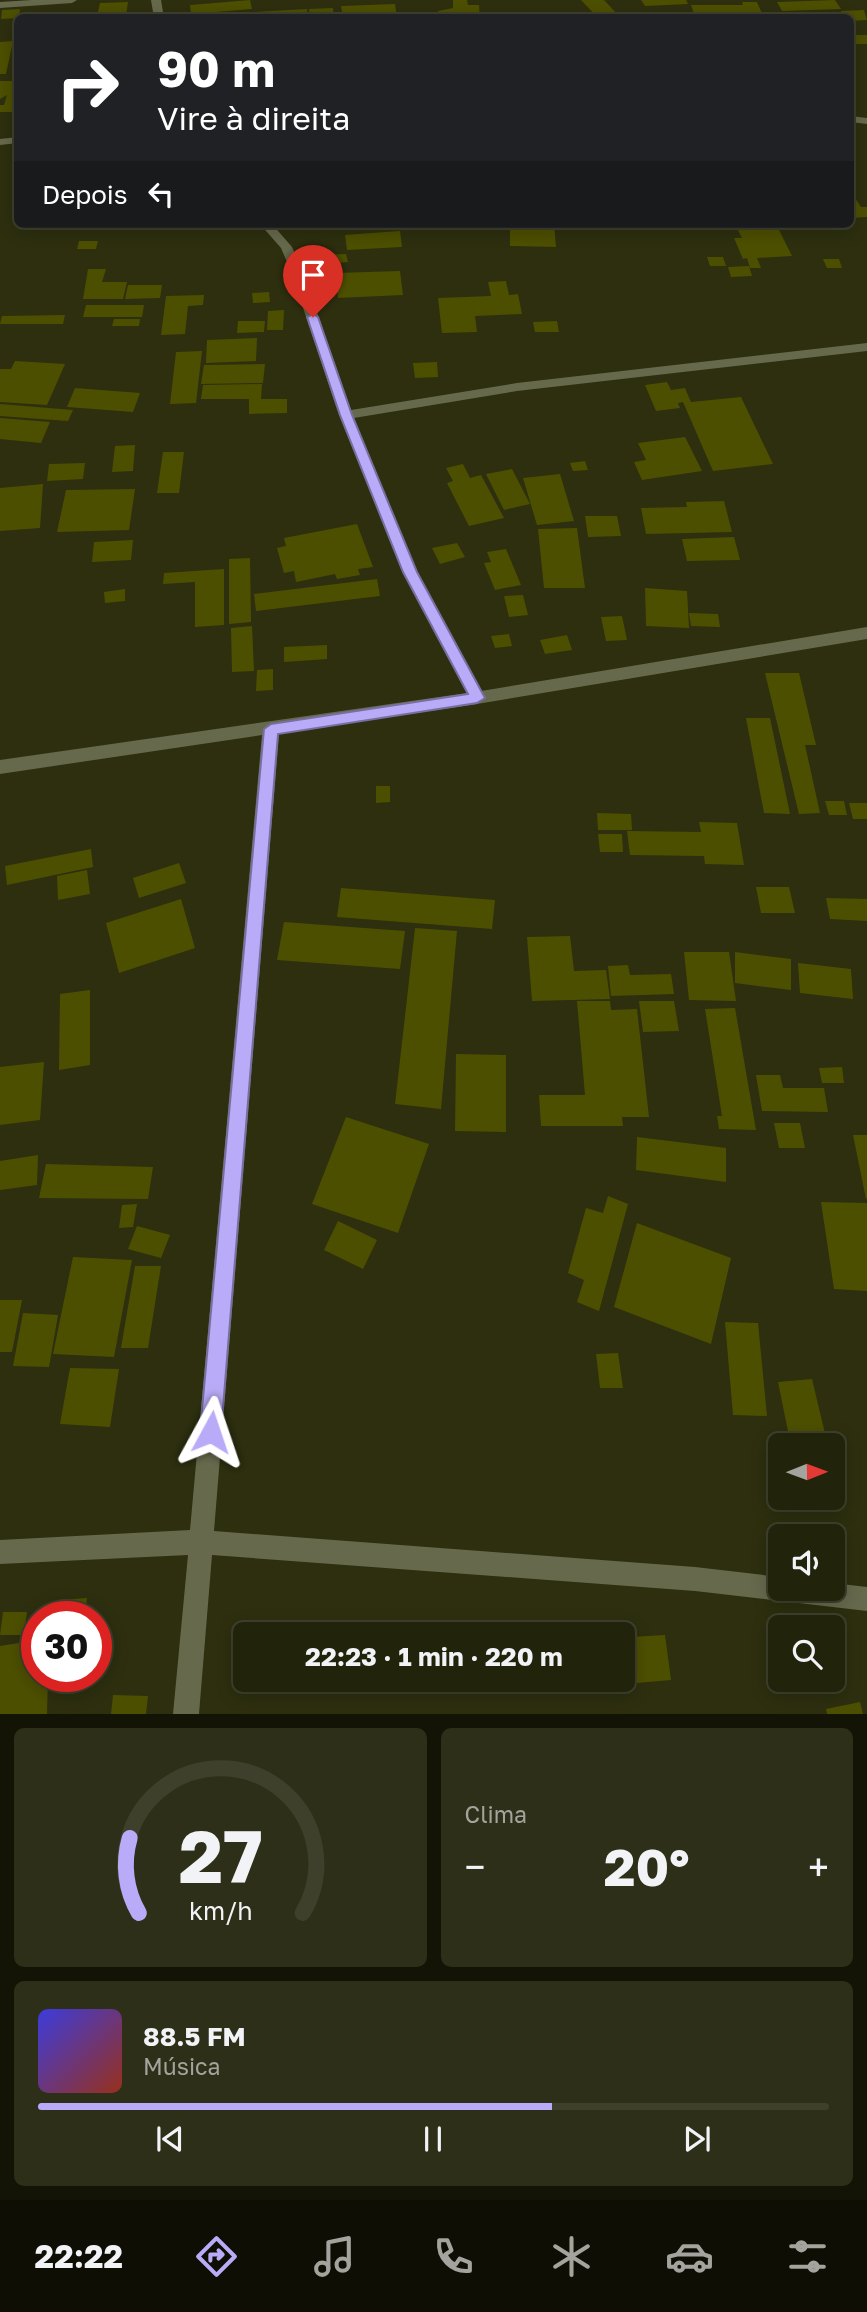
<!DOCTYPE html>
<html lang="pt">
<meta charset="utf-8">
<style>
:root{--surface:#22230b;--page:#2e2f19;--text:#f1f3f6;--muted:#a2a49d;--line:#3f402c;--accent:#b9abf7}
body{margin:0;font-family:"Golos Text",sans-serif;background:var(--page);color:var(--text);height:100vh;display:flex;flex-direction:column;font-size:26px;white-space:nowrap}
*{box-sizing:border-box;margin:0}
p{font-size:23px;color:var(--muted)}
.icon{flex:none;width:38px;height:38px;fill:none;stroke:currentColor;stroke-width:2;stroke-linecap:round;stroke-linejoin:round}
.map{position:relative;height:1714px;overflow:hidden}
.sheet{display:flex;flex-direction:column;gap:14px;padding:14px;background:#131306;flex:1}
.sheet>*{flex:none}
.banner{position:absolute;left:14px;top:14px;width:840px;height:214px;border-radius:10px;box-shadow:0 4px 18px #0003,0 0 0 2px var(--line);background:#202124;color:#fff;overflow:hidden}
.needle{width:46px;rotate:89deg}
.fabs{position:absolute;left:768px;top:1433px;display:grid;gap:14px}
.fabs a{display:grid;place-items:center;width:77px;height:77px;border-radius:10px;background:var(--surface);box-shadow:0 4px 18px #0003,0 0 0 2px var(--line);font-size:35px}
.speed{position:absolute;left:21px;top:1601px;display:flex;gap:14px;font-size:35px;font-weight:700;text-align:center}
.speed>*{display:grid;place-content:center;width:91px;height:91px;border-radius:50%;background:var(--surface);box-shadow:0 4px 18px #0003,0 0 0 2px var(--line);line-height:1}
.speed .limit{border:10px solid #d22;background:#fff;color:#111}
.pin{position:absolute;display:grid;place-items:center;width:60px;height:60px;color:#fff;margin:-72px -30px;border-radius:50% 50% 50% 0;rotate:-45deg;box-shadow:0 0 7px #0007}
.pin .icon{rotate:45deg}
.me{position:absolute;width:77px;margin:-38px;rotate:5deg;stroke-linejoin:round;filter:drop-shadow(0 0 5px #0008)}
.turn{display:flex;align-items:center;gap:24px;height:147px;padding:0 28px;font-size:32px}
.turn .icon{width:91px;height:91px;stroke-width:2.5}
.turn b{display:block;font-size:49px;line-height:60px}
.then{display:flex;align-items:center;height:66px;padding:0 28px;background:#0003;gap:14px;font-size:26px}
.big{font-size:52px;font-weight:700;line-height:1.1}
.sheet .tile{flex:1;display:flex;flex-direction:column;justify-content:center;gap:10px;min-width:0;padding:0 24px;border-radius:10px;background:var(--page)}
.sheet .dial{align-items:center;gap:0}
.dial svg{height:182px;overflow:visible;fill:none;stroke:var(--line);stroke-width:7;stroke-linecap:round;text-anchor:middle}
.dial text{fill:var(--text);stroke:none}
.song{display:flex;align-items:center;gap:21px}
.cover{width:84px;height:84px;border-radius:10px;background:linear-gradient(135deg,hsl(240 70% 55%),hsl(10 70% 35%))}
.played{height:7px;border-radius:4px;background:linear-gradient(90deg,var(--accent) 65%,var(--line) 65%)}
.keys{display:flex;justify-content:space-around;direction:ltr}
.heat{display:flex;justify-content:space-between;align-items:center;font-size:38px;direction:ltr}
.sheet .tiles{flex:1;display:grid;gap:14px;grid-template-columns:1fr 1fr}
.tile:last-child{grid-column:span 2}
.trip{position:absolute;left:233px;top:1622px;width:402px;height:70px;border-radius:10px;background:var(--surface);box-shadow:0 4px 18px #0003,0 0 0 2px var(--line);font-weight:700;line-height:70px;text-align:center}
.menu{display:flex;height:112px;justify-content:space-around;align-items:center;background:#0e0e04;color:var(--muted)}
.menu .icon{width:49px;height:49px}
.menu .on{color:var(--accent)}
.menu b{font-size:32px;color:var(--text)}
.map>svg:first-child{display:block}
.building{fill:#4d4f00}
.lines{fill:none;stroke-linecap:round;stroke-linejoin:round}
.minor{fill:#67694d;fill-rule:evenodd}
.route{fill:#b9abf7;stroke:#786fa1;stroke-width:2}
</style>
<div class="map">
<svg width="867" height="1714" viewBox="0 0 867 1714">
<rect width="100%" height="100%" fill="#2d2f0f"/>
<!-- building -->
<g class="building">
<polygon points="250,0 252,9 191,14 190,5"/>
<polygon points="453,0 467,0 468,5 479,5 480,18 438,18 438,11 453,8"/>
<polygon points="581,0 604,0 619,16 598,18"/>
<polygon points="641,0 686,0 688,4 645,6"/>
<polygon points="835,0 841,9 782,11 777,2"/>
<polygon points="128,2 126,15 97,16 100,3"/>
<polygon points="742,2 757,2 763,16 695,17 691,5 743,5"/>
<polygon points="395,4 397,18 343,18 341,6"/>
<polygon points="333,8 334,18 310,18 309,9"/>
<polygon points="20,9 19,18 1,19 2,10"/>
<polygon points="307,9 308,18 202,18 202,15"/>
<polygon points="864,10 867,20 850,21 850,18 845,18 841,11"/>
<polygon points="850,35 867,35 867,44 853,44"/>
<polygon points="13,41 6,74 0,74 0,42"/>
<polygon points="0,81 18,81 18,112 0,112 0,105 4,105 7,95 0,99"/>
<polygon points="850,191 861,207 867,207 867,217 850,218"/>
<polygon points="510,224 554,224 556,247 510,246"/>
<polygon points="735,224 776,224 792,256 757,258 761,268 750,268 747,258 743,259 734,238 742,238"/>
<polygon points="400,231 402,247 347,250 345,235"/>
<polygon points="79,241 98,241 96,249 77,249"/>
<polygon points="346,254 348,262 323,264 322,255"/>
<polygon points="707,257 723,257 726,266 710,266"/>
<polygon points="823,259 839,259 842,268 827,268"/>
<polygon points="749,266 752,276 731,277 728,267"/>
<polygon points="88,269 106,269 102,282 127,282 123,299 83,299"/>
<polygon points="400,271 403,295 338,298 336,273"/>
<polygon points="506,281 509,295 518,294 522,314 475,316 477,332 442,333 438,298 491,296 488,282"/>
<polygon points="128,285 162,285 160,298 125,299"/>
<polygon points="269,292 270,302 253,303 252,293"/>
<polygon points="204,295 203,305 188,306 185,334 161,335 166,296"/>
<polygon points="86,305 144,305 142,317 83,317"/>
<polygon points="284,310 283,330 267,330 268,311"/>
<polygon points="65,315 63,324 0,324 2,316"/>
<polygon points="114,319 140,319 139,326 112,326"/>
<polygon points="238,321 265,321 264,332 237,333"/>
<polygon points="557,321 559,332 535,332 533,322"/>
<polygon points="257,338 256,361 206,363 207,340"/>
<polygon points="202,351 196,403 170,404 176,352"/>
<polygon points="15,361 65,364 47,405 0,402 0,369 11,369"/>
<polygon points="437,362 438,377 415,378 413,363"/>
<polygon points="265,364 263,383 201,384 204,365"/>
<polygon points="667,382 671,390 685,388 691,402 741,397 773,464 713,471 683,402 678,403 680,408 656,411 645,385"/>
<polygon points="262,384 261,399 287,399 287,413 249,414 249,399 201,399 203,385"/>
<polygon points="75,388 140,393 133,412 67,407"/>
<polygon points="0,404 73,410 68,421 0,416"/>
<polygon points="0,418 50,422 41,443 0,439"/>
<polygon points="685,437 702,471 642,480 634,462 646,460 638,443"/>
<polygon points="135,445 133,471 112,472 115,446"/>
<polygon points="163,452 184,452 179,493 157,493"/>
<polygon points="585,461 588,470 573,471 570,463"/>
<polygon points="85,463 83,479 47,481 49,464"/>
<polygon points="463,464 470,478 481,475 504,518 469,526 447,483 453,481 446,468"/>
<polygon points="512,469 530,504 504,510 486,474"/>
<polygon points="560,474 574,521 537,525 523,478"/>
<polygon points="43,484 40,528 0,531 0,488"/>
<polygon points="135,489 129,530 57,532 66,490"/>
<polygon points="724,501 732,532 646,534 641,508 687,507 686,502"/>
<polygon points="585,516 617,516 621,536 588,537"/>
<polygon points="357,524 373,567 358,569 360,575 337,579 335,574 296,582 294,571 284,573 277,548 286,546 284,538"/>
<polygon points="577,528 585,588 544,588 538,529"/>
<polygon points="734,537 740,560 687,561 682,539"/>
<polygon points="133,540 131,560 92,562 94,542"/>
<polygon points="457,543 465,557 440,564 432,548"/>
<polygon points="506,549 521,585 495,590 484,563 491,562 487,552"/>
<polygon points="250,558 251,622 229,624 229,559"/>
<polygon points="224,569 224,625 195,627 195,582 163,584 164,573"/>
<polygon points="377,579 380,596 256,611 254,594"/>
<polygon points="645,588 687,591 689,628 646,626"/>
<polygon points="125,589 125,601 105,603 104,592"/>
<polygon points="523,595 528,615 509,617 504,596"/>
<polygon points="689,613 718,614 720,627 691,626"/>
<polygon points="622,616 627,640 606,641 601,617"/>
<polygon points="252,626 254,671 232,672 231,628"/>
<polygon points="509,634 512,646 495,648 491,636"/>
<polygon points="567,635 572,650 545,654 540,640"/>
<polygon points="327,645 327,659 284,662 284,647"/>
<polygon points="273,669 273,690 256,691 257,670"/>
<polygon points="765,673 799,673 816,745 805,745 820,813 799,814"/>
<polygon points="746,718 770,718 790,814 764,813"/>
<polygon points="376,786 390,786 390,802 376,803"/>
<polygon points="825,801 844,801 847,815 829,815"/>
<polygon points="849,803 867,803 867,819 853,819"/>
<polygon points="597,813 631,814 632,830 598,830"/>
<polygon points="699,822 737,823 744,865 705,864 704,856 630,855 627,831 701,832"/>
<polygon points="598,834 622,834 623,852 600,852"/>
<polygon points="91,849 93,867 7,885 5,866"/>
<polygon points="179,863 186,883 139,898 133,878"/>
<polygon points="87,870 90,894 58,900 57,876"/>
<polygon points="756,887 789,887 795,913 761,913"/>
<polygon points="341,888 495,900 492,929 337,917"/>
<polygon points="826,898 867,899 867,921 830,919"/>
<polygon points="181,899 195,948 119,973 106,923"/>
<polygon points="284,922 405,931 400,969 277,960"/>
<polygon points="415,928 457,931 441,1109 395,1104"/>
<polygon points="570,936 574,971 606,970 610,999 532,1001 527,937"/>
<polygon points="684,952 729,952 736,1001 689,1000"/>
<polygon points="735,952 791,959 791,990 735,983"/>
<polygon points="798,963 851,969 853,999 800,993"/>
<polygon points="628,965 630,975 671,974 674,994 611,996 608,966"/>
<polygon points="90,990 90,1065 59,1070 60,994"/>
<polygon points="577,1001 610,1001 611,1010 637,1009 649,1117 622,1117 623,1126 541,1126 539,1095 585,1095"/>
<polygon points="639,1001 674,1001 679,1031 643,1032"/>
<polygon points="735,1008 756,1130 719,1129 717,1116 722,1116 705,1009"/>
<polygon points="456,1054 506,1055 506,1132 455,1131"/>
<polygon points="44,1062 40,1120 0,1125 0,1067"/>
<polygon points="842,1067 844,1083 822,1083 819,1068"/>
<polygon points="756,1075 780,1075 783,1088 824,1088 828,1112 762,1111"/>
<polygon points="346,1117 429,1144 398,1233 312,1204"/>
<polygon points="774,1123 800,1123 805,1148 779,1148"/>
<polygon points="853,1135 867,1135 867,1199 866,1199"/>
<polygon points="637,1137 726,1148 726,1182 636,1170"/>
<polygon points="38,1155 37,1185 0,1190 0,1161"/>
<polygon points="46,1164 153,1167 148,1199 39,1198"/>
<polygon points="608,1196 628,1204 599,1311 577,1302 584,1280 568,1273 586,1208 603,1213"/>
<polygon points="821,1202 867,1203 867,1291 834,1289"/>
<polygon points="137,1204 133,1227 119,1228 122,1205"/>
<polygon points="338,1221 377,1240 363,1269 324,1250"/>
<polygon points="637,1223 731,1258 711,1344 614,1307"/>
<polygon points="137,1226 170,1235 161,1258 128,1249"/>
<polygon points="73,1257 132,1260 114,1357 53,1354"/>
<polygon points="135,1266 161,1266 148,1348 121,1348"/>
<polygon points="0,1300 22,1300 12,1352 0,1352"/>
<polygon points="23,1313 58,1315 49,1367 13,1366"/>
<polygon points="725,1322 758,1323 767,1416 733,1415"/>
<polygon points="618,1353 623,1388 600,1388 596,1354"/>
<polygon points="70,1368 119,1369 110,1427 60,1424"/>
<polygon points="812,1379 828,1446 791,1446 778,1382"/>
<polygon points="87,1598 85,1617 56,1617 58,1600"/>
<polygon points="3,1612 27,1612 24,1635 0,1635"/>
<polygon points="665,1635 671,1680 637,1683 631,1637"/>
<polygon points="37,1640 37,1676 48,1676 47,1714 0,1714 0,1646"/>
<polygon points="113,1695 148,1696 146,1714 111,1714"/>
<polygon points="860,1702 863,1714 827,1714 826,1709"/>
</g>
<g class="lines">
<!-- minor -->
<g class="minor">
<polygon points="32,0 77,0 72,3 0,8 0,2"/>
<polygon points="151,0 161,0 164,18 154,18"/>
<polygon points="850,116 867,118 867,124 850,122"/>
<polygon points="18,137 18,143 0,145 0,139"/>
<polygon points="260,224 272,224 292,247 302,269 351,410 517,383 867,343 867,351 517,391 354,418 417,572 481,691 867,627 867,639 477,704 279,733 214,1531 695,1567 780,1577 780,1589 833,1589 833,1583 867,1587 867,1611 695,1591 212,1555 199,1714 173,1714 188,1555 0,1564 0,1540 190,1530 262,735 0,774 0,760 467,693 403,572 339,415 290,269 281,248"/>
</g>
</g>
<!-- route -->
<polygon class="route" points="313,314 318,317 352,415 417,572 485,698 477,703 278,734 221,1432 218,1439 211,1443 203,1439 200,1432 264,729 271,724 468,694 403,572 340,415 307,317"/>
</svg>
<div class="fabs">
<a><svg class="needle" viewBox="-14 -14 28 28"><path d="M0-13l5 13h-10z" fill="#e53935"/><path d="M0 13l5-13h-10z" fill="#a2a49d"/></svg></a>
<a><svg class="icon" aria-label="sound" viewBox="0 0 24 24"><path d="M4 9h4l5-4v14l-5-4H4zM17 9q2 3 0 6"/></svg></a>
<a><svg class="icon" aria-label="search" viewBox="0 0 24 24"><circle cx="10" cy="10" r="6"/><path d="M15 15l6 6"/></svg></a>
</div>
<div class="speed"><div class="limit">30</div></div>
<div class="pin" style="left:313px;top:317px;background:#d93025"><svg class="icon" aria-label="arrive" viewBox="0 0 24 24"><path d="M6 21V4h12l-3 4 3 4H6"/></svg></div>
<svg class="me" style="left:211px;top:1432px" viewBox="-20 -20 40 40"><path d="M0-17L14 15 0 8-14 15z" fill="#b9abf7" stroke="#fff" stroke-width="4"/></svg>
<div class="trip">22:23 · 1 min · 220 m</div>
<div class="banner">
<div class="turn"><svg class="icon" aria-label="right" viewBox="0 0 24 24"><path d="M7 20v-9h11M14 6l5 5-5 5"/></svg><div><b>90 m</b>Vire à direita</div></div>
<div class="then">Depois<svg class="icon" aria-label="left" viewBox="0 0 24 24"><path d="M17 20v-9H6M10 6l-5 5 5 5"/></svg></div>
</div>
</div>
<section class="sheet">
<div class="tiles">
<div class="tile dial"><svg viewBox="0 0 100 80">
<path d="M14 69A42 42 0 1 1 86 69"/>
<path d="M14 69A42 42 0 0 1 10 36" stroke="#b9abf7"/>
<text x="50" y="56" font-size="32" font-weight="700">27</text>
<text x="50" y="72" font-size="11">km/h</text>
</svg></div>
<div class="tile"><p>Clima</p>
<div class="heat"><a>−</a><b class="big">20°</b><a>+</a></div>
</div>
<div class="tile">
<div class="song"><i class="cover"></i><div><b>88.5 FM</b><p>Música</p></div></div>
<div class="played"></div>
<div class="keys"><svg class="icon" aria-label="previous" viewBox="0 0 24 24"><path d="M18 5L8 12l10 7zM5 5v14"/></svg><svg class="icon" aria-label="pause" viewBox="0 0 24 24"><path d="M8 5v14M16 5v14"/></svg><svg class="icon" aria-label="next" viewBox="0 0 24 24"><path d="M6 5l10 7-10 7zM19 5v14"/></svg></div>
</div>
</div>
</section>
<nav class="menu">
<b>22:22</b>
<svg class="icon on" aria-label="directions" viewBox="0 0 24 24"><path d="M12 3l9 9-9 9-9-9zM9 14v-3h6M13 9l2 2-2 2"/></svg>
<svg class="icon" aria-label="music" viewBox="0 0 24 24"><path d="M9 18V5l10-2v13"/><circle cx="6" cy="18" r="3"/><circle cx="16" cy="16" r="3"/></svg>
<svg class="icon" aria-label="phone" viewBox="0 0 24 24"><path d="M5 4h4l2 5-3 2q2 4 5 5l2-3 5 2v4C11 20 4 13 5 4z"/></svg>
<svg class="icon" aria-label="climate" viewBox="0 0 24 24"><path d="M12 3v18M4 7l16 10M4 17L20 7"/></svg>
<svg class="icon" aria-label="car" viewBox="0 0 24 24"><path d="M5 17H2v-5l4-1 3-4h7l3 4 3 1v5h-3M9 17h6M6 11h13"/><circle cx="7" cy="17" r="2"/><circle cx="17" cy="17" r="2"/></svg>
<svg class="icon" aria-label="filters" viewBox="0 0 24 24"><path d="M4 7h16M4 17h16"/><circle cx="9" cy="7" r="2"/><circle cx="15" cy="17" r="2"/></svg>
</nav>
